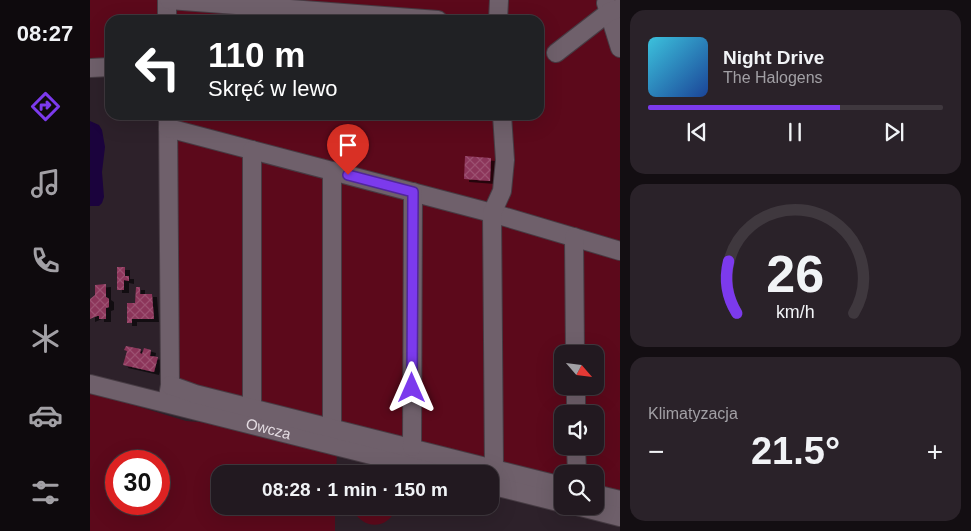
<!DOCTYPE html>
<html lang="pl">
<meta charset="utf-8">
<style>
:root{--surface:#221920;--page:#2a2229;--text:#f1f3f6;--muted:#a2a0a5;--line:#3f383e;--accent:#7c3aed}
body{margin:0;font-family:Helvetica,sans-serif;background:var(--page);color:var(--text);height:100vh;display:flex;flex-direction:column;font-size:19px;white-space:nowrap}
*{box-sizing:border-box;margin:0}
p{font-size:16px;color:var(--muted)}
.icon{flex:none;width:28px;height:28px;fill:none;stroke:currentColor;stroke-width:2;stroke-linecap:round;stroke-linejoin:round}
.map{position:relative;flex:1;overflow:hidden}
.panel{display:flex;flex-direction:column;gap:10px;padding:10px;background:#130e12;width:351px}
.panel>*{flex:none}
.hud{position:absolute;left:15px;top:15px;width:439px;height:105px;border-radius:15px;box-shadow:0 5px 20px #0002,0 0 0 1px var(--line);background:#202124;color:#fff;overflow:hidden}
.needle{width:32px;rotate:118deg}
.controls{position:absolute;left:464px;top:345px;display:grid;gap:10px}
.controls a{display:grid;place-items:center;width:50px;height:50px;border-radius:10px;background:var(--surface);box-shadow:0 5px 20px #0002,0 0 0 1px var(--line);font-size:25px}
.speed{position:absolute;left:15px;top:450px;display:flex;gap:10px;font-size:25px;font-weight:700;text-align:center}
.speed>*{display:grid;place-content:center;width:65px;height:65px;border-radius:50%;background:var(--surface);box-shadow:0 5px 20px #0002,0 0 0 1px var(--line);line-height:1}
.speed .limit{border:8px solid #d22;background:#fff;color:#111}
.pin{position:absolute;display:grid;place-items:center;width:42px;height:42px;color:#fff;margin:-51px -21px;border-radius:50% 50% 50% 0;rotate:-45deg;box-shadow:0 0 5px #0007}
.pin .icon{rotate:45deg}
.me{position:absolute;width:55px;margin:-28px;rotate:0deg;stroke-linejoin:round;filter:drop-shadow(0 0 4px #0008)}
.turn{display:flex;align-items:center;gap:18px;height:105px;padding:0 20px;font-size:22px}
.turn .icon{width:65px;height:65px;stroke-width:2.5}
.turn b{display:block;font-size:35px;line-height:42px}
.big{font-size:38px;font-weight:600;line-height:1.1}
.panel .tile{flex:1;display:flex;flex-direction:column;justify-content:center;gap:8px;min-width:0;padding:0 18px;border-radius:15px;background:var(--page)}
.panel .dial{align-items:center;gap:0}
.dial svg{height:130px;overflow:visible;fill:none;stroke:var(--line);stroke-width:7;stroke-linecap:round;text-anchor:middle}
.dial text{fill:var(--text);stroke:none}
.song{display:flex;align-items:center;gap:15px}
.cover{width:60px;height:60px;border-radius:8px;background:linear-gradient(135deg,hsl(190 70% 55%),hsl(220 70% 35%))}
.played{height:5px;border-radius:2px;background:linear-gradient(90deg,var(--accent) 65%,var(--line) 65%)}
.keys{display:flex;justify-content:space-around;direction:ltr}
.heat{display:flex;justify-content:space-between;align-items:center;font-size:28px;direction:ltr}
.trip{position:absolute;left:121px;top:465px;width:288px;height:50px;border-radius:15px;background:var(--surface);box-shadow:0 5px 20px #0002,0 0 0 1px var(--line);font-weight:600;line-height:50px;text-align:center}
main{display:flex;flex:1;min-height:0}
.tabs{display:flex;flex-direction:column;width:90px;justify-content:space-around;align-items:center;background:#0e0a0d;color:var(--muted)}
.tabs .icon{width:35px;height:35px}
.tabs .active{color:var(--accent)}
.tabs b{font-size:22px;color:var(--text)}
.map>svg:first-child{display:block}
.green{fill:#5c091b;fill-rule:evenodd}
.water{fill:#1b033d}
.building{fill:url(#building-cross-hatch);filter:url(#shadow)}
.lines{fill:none;stroke-linecap:round;stroke-linejoin:round}
.minor-casing{stroke:#473c44;stroke-width:20}
.minor{stroke:#6f606b;stroke-width:18}
.route-casing{stroke:#51269a;stroke-width:12}
.route{stroke:#7c3aed;stroke-width:9}
.labels{text-anchor:middle;stroke-width:5;stroke-linejoin:round;paint-order:stroke}
.street-label{font-size:15px;fill:#e4dce2;stroke:#2d212a}
</style>
<main>
<nav class="tabs">
<b>08:27</b>
<svg class="icon active" aria-label="directions" viewBox="0 0 24 24"><path d="M12 3l9 9-9 9-9-9zM9 14v-3h6M13 9l2 2-2 2"/></svg>
<svg class="icon" aria-label="music" viewBox="0 0 24 24"><path d="M9 18V5l10-2v13"/><circle cx="6" cy="18" r="3"/><circle cx="16" cy="16" r="3"/></svg>
<svg class="icon" aria-label="phone" viewBox="0 0 24 24"><path d="M5 4h4l2 5-3 2q2 4 5 5l2-3 5 2v4C11 20 4 13 5 4z"/></svg>
<svg class="icon" aria-label="climate" viewBox="0 0 24 24"><path d="M12 3v18M4 7l16 10M4 17L20 7"/></svg>
<svg class="icon" aria-label="car" viewBox="0 0 24 24"><path d="M5 17H2v-5l4-1 3-4h7l3 4 3 1v5h-3M9 17h6M6 11h13"/><circle cx="7" cy="17" r="2"/><circle cx="17" cy="17" r="2"/></svg>
<svg class="icon" aria-label="filters" viewBox="0 0 24 24"><path d="M4 7h16M4 17h16"/><circle cx="9" cy="7" r="2"/><circle cx="15" cy="17" r="2"/></svg>
</nav>
<div class="map">
<svg width="530" height="531" viewBox="0 0 530 531">
<defs>
<pattern id="building-cross-hatch" width="8" height="8" patternUnits="userSpaceOnUse" patternTransform="scale(1.25)"><rect width="8" height="8" fill="#8c345a"/><path d="M0 0l8 8M0 8l8-8" fill="none" stroke="#9c5171"/></pattern>
<filter id="shadow"><feDropShadow dx="5" dy="3" stdDeviation="0" flood-color="#0009"/></filter>
</defs>
<rect width="100%" height="100%" fill="#2d212a"/>
<!-- green -->
<g class="green">
<path d="M0,0H530V506L505,499V474H472V491L84,394L70,115H449V20H20V72L0,73ZM472,354H505V386H472ZM472,414H505V446H472Z"/>
<path d="M0,391L29,398L40,404L96,421L121,423L247,452L246,474H130V506H245V531H0ZM26,461H69V504H26Z"/>
<polygon points="266,464 308,474 259,474 262,466"/>
<path d="M261,506H307C299,531 271,531 261,506Z"/>
</g>
<!-- water -->
<polygon class="water" points="0,121 9,125 12,130 15,147 12,172 14,197 12,203 9,206 0,206"/>
<!-- building -->
<g class="building">
<polygon points="375,156 401,158 400,181 374,179"/>
<polygon points="27,267 35,267 35,276 39,276 39,281 34,280 34,290 27,290"/>
<polygon points="16,284 16,297 19,299 19,307 16,308 16,319 9,319 9,316 7,316 0,319 0,299 5,295 5,285"/>
<polygon points="46,287 50,287 50,294 62,294 64,319 42,319 42,323 37,323 37,303 45,303"/>
<polygon points="36,346 51,349 50,353 52,354 54,348 61,350 60,356 68,357 64,372 33,365 37,351 34,350"/>
</g>
<g class="lines">
<!-- minor casing -->
<g class="minor-casing">
<g id="minor">
<polyline points="77,0 77,20"/>
<polyline points="79,0 348,20"/>
<polyline points="516,3 530,48"/>
<polyline points="408,20 409,0"/>
<polyline points="466,53 519,12 530,8"/>
<polyline points="0,68 20,67"/>
<polyline points="78,115 80,385 78,397"/>
<polyline points="78,128 402,213 530,251"/>
<polyline points="162,150 162,408"/>
<polyline points="242,171 242,427"/>
<polyline points="484,237 485,354"/>
<path id="s1" d="M0,384L357,474"/>
<polyline points="80,385 105,394 472,486"/>
<polyline points="486,386 486,414"/>
<polyline points="486,446 487,474"/>
<polyline points="322,447 323,192"/>
<polyline points="404,468 402,213 412,191 415,160 412,115"/>
<polyline points="400,485 472,503"/>
<polyline points="505,494 530,500"/>
<polyline points="487,506 530,517"/>
</g>
</g>
<!-- minor -->
<use href="#minor" class="minor"/>
</g>
<g class="lines">
<!-- route casing -->
<g class="route-casing">
<polyline id="route" points="258,175 323,192 322,388"/>
</g>
<!-- route -->
<use href="#route" class="route"/>
</g>
<g class="labels">
<!-- street labels -->
<g class="street-label">
<text dy="5" stroke="none"><textPath href="#s1" startOffset="184">Owcza</textPath></text>
</g>
</g>
</svg>
<div class="controls">
<a><svg class="needle" viewBox="-14 -14 28 28"><path d="M0-13l5 13h-10z" fill="#e53935"/><path d="M0 13l5-13h-10z" fill="#a2a0a5"/></svg></a>
<a><svg class="icon" aria-label="sound" viewBox="0 0 24 24"><path d="M4 9h4l5-4v14l-5-4H4zM17 9q2 3 0 6"/></svg></a>
<a><svg class="icon" aria-label="search" viewBox="0 0 24 24"><circle cx="10" cy="10" r="6"/><path d="M15 15l6 6"/></svg></a>
</div>
<div class="speed"><div class="limit">30</div></div>
<div class="pin" style="left:258px;top:175px;background:#d93025"><svg class="icon" aria-label="arrive" viewBox="0 0 24 24"><path d="M6 21V4h12l-3 4 3 4H6"/></svg></div>
<svg class="me" style="left:322px;top:388px" viewBox="-20 -20 40 40"><path d="M0-17L14 15 0 8-14 15z" fill="#7c3aed" stroke="#fff" stroke-width="4"/></svg>
<div class="trip">08:28 · 1 min · 150 m</div>
<div class="hud">
<div class="turn"><svg class="icon" aria-label="left" viewBox="0 0 24 24"><path d="M17 20v-9H6M10 6l-5 5 5 5"/></svg><div><b>110 m</b>Skręć w lewo</div></div>
</div>
</div>
<section class="panel">
<div class="tile">
<div class="song"><i class="cover"></i><div><b>Night Drive</b><p>The Halogens</p></div></div>
<div class="played"></div>
<div class="keys"><svg class="icon" aria-label="previous" viewBox="0 0 24 24"><path d="M18 5L8 12l10 7zM5 5v14"/></svg><svg class="icon" aria-label="pause" viewBox="0 0 24 24"><path d="M8 5v14M16 5v14"/></svg><svg class="icon" aria-label="next" viewBox="0 0 24 24"><path d="M6 5l10 7-10 7zM19 5v14"/></svg></div>
</div>
<div class="tile dial"><svg viewBox="0 0 100 80">
<path d="M14 69A42 42 0 1 1 86 69"/>
<path d="M14 69A42 42 0 0 1 9 37" stroke="#7c3aed"/>
<text x="50" y="56" font-size="32" font-weight="700">26</text>
<text x="50" y="72" font-size="11">km/h</text>
</svg></div>
<div class="tile"><p>Klimatyzacja</p>
<div class="heat"><a>−</a><b class="big">21.5°</b><a>+</a></div>
</div>
</section>
</main>
